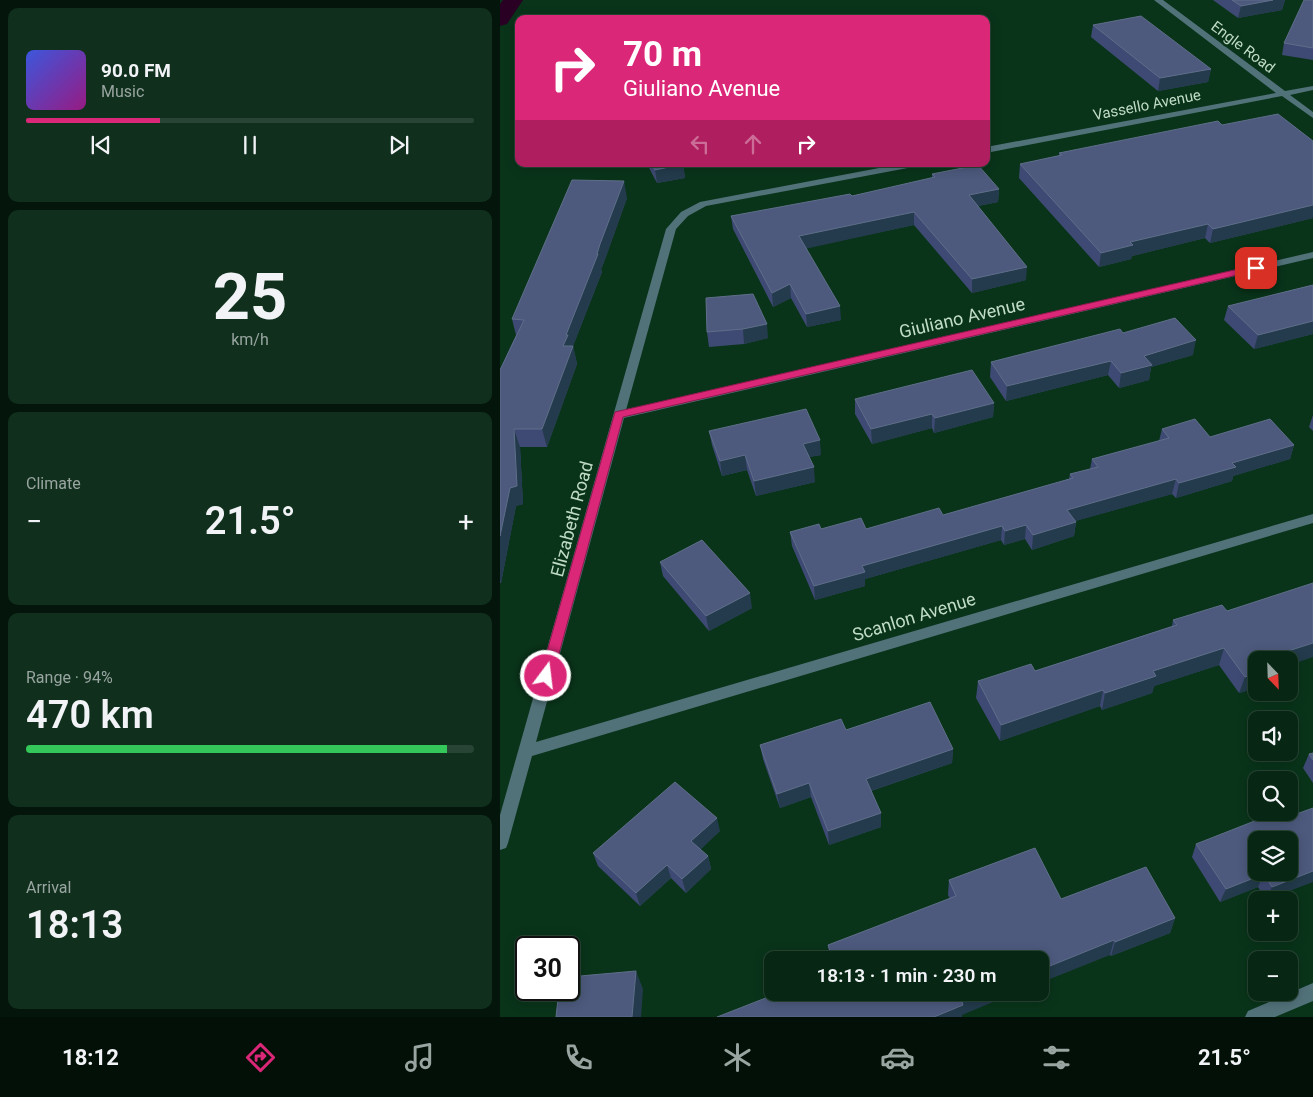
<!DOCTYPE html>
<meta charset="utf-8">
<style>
:root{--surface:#072714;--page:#102f1d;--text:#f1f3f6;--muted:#98a5a0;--line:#284434;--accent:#db2777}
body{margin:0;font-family:Roboto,sans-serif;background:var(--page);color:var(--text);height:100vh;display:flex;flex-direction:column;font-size:19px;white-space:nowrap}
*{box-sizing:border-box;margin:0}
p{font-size:16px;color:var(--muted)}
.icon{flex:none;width:28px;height:28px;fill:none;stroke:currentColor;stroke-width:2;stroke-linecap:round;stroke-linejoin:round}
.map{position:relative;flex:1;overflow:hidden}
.sheet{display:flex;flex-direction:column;gap:8px;padding:8px;background:#04150b;width:500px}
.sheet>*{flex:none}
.hud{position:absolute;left:15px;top:15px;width:475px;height:152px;border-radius:10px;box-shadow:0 2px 12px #0003,0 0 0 1px var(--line);background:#db2777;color:#fff;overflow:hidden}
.needle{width:32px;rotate:157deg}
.buttons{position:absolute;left:748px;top:651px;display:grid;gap:10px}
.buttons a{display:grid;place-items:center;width:50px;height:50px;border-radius:10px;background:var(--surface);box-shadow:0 2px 12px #0003,0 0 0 1px var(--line);font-size:25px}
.speed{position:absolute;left:15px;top:936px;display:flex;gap:10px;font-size:25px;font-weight:700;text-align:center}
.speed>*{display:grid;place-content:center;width:65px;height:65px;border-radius:50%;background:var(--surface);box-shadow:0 2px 12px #0003,0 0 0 1px var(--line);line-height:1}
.speed .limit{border:2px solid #111;border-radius:8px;background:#fff;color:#111}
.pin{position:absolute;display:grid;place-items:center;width:42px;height:42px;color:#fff;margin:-21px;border-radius:10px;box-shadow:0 2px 8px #0006}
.me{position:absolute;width:55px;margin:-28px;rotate:15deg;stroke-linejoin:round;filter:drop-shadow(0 0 4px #0008)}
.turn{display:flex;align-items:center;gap:18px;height:105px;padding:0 25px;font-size:22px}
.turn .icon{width:65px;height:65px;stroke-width:2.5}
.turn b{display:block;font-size:35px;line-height:42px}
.lanes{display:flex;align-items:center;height:48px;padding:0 25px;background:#0003;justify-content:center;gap:25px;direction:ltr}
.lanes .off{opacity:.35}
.big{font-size:38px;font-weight:600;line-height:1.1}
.sheet .tile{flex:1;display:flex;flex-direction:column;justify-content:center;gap:8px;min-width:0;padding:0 18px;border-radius:10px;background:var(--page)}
.sheet .dial{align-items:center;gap:0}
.dial b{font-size:65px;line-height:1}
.song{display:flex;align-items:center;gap:15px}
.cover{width:60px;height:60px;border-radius:8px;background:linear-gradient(135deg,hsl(230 70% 55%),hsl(310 70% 35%))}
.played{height:5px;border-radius:2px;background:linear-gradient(90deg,var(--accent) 30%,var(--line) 30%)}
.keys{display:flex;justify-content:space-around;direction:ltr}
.heat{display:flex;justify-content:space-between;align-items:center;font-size:28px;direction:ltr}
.charge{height:8px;border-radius:4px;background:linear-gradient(90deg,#34c759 94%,var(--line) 0)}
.trip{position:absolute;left:264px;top:951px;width:285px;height:50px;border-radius:10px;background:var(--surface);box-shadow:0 2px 12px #0003,0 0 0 1px var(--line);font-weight:600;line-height:50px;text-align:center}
.dock{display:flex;height:80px;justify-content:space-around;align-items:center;background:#031008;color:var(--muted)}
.dock .icon{width:35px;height:35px}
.dock .on{color:var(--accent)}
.dock b{font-size:22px;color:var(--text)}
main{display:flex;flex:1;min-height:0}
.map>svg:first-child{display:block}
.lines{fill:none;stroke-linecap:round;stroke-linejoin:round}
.canal{fill:#290024;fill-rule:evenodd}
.minor{fill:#52727a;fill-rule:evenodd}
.wall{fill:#3f4a74}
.shaded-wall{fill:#233b4c}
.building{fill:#4d5a7d;stroke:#5f6e89;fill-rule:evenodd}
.route{fill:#db2777;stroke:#8e194d}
.labels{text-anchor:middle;stroke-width:5;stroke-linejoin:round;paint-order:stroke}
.far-street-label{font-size:15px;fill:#c0dcc7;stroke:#09341a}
.street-label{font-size:18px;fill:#c0dcc7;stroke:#09341a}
</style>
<main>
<section class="sheet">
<div class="tile">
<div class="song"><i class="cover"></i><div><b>90.0 FM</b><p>Music</p></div></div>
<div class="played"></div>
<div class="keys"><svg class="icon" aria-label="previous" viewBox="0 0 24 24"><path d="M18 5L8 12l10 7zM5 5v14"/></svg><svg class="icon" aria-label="pause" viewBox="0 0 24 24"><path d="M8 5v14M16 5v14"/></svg><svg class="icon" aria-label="next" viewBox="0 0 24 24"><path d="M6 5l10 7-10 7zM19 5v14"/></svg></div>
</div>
<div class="tile dial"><b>25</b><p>km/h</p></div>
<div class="tile"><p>Climate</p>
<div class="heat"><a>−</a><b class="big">21.5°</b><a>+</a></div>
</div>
<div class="tile"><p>Range · 94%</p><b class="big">470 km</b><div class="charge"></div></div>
<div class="tile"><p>Arrival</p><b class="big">18:13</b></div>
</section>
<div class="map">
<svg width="813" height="1017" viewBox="0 0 813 1017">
<rect width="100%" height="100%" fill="#09341a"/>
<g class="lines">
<!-- canal -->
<polygon class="canal" points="3,0 23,0 7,24 0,26 0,4"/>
<!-- minor -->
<g class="minor">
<polygon points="654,0 663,0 785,91 813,86 813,90 790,95 813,112 813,118 782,96 486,153 486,147 776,93"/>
<polygon points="400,164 417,164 413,167 206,206 188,216 176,229 126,410 813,252 813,258 124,418 36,742 813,514 813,523 32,756 8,843 6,848 0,850 0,815 166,229 181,212 200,202"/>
<polygon points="813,983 813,1001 775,1017 745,1017 748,1011"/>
</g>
</g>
<!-- wall -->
<g class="wall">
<polygon points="713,0 785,0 782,10 738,18"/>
<polygon points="813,0 813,60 782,55 784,43"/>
<polygon points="593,25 711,69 708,82 658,91 591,37"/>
<polygon points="722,125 813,141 813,218 710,243 705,238 632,256 631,259 599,267 519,178 520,164 559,156 559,153"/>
<polygon points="147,164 183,164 185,178 157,183"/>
<polygon points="432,174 499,189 498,202 478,206 526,280 472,293 414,225 306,248 341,320 307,327 291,298 273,307 233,229 231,216 352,196 432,178"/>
<polygon points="127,198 104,262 101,269 102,272 73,346 77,364 47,447 20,447 23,504 16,506 1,583 0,583 0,370 16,335 12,319"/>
<polygon points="813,285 813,334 754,349 724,320 728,306"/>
<polygon points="206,298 268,338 244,344 209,347 207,332"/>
<polygon points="623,333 693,355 651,367 649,380 619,388 608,375 506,401 490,377 491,362"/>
<polygon points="355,399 494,403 493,417 434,433 432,428 372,444 355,414"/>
<polygon points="813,415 813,431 809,427"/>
<polygon points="662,429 710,437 794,445 790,459 733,476 732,481 676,498 672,494 575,521 576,522 574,536 532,550 525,539 504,545 501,540 365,579 365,586 315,600 292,546 290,532 321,529 366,529 443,515 569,479 570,474 590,469 592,459 659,441"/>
<polygon points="209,431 321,455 309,457 315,482 256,496 247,470 222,476 212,445"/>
<polygon points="160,562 252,608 209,631 163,576"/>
<polygon points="727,611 790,665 756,660 756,688 739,693 719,665 654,686 652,693 602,710 600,706 500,741 476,698 478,681 535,671 672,626 673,620"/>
<polygon points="260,745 453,749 452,763 371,791 381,827 329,845 311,797 280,808 263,759"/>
<polygon points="813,753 813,783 803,768 809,754"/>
<polygon points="813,808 766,900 758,887 720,902 692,857 696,844 780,820"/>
<polygon points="220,831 200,849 208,856 211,869 186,893 171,878 140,906 98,866 93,853"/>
<polygon points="449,880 561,899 675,918 670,933 611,956 610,955 540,960 330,960 328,945 450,899 448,895"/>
</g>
<!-- shaded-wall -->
<g class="shaded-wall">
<polygon points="773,0 785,0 782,10 738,18 741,6"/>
<polygon points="711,69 708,82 658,91 660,78"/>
<polygon points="183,164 185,178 157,183 155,170"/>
<polygon points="124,181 127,198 104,262 101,269 102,272 73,346 77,364 47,447 42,429 63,346 66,335"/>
<polygon points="499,189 498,202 468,208 469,195"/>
<polygon points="813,205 813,218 710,243 713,229"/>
<polygon points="414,212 414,225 300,250 299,236"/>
<polygon points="708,224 705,238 632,256 631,259 599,267 601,253 630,242"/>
<polygon points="527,267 526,280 472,293 472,279"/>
<polygon points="290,284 291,298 273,307 272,293"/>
<polygon points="340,306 341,320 307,327 306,314"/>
<polygon points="813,321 813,334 754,349 758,335"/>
<polygon points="267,324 268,338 244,344 243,329"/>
<polygon points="696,340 693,355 651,367 649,380 619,388 621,373 644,356"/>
<polygon points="611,361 608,375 506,401 507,386"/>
<polygon points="494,403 493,417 434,433 435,418"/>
<polygon points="432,414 432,428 372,444 371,429"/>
<polygon points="14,429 20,447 23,504 16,506 1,583 0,580 0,536"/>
<polygon points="320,440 321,455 304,458 303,444"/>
<polygon points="794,445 790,459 733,476 732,481 676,498 679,483 732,463"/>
<polygon points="245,455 247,470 222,476 220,461"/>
<polygon points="314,467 315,482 256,496 254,481"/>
<polygon points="676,479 672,494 565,524 567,510"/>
<polygon points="576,522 574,536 532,550 533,535"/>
<polygon points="526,525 525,539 504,545 505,531"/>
<polygon points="502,526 501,540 365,579 365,586 315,600 314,586 362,566"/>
<polygon points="250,593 252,608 209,631 206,616"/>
<polygon points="813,643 813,657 790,665 789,669 789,660 785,652"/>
<polygon points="724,648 719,665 654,686 652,693 602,710 605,693 653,671"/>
<polygon points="756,673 756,688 739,693 745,677"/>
<polygon points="603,690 600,706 500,741 501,725"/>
<polygon points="453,749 452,763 367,792 366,779"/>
<polygon points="309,783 311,797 280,808 277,794"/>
<polygon points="381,813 381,827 329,845 328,831"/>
<polygon points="217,818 220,831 195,855 191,841"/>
<polygon points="208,856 211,869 186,893 182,879"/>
<polygon points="167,865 171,878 140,906 136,893"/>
<polygon points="813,871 813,882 766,900 772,887"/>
<polygon points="764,874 758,887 720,902 726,889"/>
<polygon points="675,918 670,933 611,956 615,942"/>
<polygon points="614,940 610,955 540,983 540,970"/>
<polygon points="136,971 143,989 141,1017 132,1017"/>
<polygon points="485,992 517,992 462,1015 462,1017 434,1017 462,1002"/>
</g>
<!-- building -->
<g class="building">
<polygon points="732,0 773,0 741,6"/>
<polygon points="804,0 813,0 813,48 784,43"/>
<polygon points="641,16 711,69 660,78 593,25"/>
<polygon points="778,114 813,141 813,205 713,229 708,224 630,242 633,245 601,253 520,164 562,155 559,153 718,121 722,125"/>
<polygon points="152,164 183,164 155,170"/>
<polygon points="478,165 499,189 469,195 527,267 472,279 414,212 299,236 340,306 306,314 290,284 272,293 231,216 350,194 352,196 435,177 432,174"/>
<polygon points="72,180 124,181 100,244 97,254 98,254 66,335 68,335 63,346 73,346 42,429 14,429 17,486 10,488 0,536 0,370 24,320 12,319"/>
<polygon points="813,285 813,321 758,335 728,306"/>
<polygon points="253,294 267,324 243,329 207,332 206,298"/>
<polygon points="675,318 696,340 644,356 652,365 621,373 611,361 507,386 491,362 620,329 623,333"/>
<polygon points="472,370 494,403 435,418 432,414 371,429 355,399"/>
<polygon points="306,409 320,440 303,444 314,467 254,481 245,455 220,461 209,431"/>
<polygon points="695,419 710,437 770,419 794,445 732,463 736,467 679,483 676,479 567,510 576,522 533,535 526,525 505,531 502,526 362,566 365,572 314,586 290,532 319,524 321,529 361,518 366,529 439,508 443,515 573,478 570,474 598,467 592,459 669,438 662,429"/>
<polygon points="202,540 250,593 206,616 160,562"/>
<polygon points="813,583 813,643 785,652 792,661 789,662 789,660 756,660 756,673 745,677 724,648 653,671 656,676 605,693 603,690 501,725 478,681 531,664 535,671 677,625 673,620 722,605 727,611"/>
<polygon points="430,702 453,749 366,779 381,813 328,831 309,783 277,794 260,745 341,719 346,730"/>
<polygon points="813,753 813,760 809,754"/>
<polygon points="175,782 217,818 191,841 208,856 182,879 167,865 136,893 93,853"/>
<path d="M813,808V871L772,887L764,874L726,889L696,844L775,813L780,820ZM756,840H789V872H756Z"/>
<polygon points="535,848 561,899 646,867 675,918 615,942 614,940 540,970 540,960 333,960 328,945 456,896 449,880"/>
<polygon points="136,971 132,1017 56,1017 59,990 69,990 69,977"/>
<polygon points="281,992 485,992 462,1002 463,1005 434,1017 217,1017"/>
</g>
<!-- route -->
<polygon class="route" points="756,265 759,266 759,270 123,417 53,676 51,680 46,682 42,680 40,676 115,412"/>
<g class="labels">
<!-- far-street labels -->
<g class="far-street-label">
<text transform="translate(743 47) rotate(37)" y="5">Engle Road</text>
<text transform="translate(647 105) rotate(-11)" y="5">Vassello Avenue</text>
</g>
<!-- street labels -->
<g class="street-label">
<text transform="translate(462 318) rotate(-13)" y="6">Giuliano Avenue</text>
<text transform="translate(72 519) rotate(-75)" y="6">Elizabeth Road</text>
<text transform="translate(414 617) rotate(-17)" y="6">Scanlon Avenue</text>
</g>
</g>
</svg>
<div class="buttons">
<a><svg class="needle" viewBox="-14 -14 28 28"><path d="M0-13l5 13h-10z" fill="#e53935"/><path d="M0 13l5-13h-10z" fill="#98a5a0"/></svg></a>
<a><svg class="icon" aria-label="sound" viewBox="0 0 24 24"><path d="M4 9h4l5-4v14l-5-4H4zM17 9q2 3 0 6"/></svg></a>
<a><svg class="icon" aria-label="search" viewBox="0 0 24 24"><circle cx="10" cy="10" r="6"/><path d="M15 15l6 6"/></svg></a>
<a><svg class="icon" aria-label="layers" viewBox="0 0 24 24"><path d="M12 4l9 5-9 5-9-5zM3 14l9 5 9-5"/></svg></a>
<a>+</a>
<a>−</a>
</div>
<div class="speed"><div class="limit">30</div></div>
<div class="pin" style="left:756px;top:268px;background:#d93025"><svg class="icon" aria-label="arrive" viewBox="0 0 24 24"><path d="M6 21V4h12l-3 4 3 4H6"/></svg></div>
<svg class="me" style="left:46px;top:676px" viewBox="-20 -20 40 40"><circle r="17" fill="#db2777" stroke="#fff" stroke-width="3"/><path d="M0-11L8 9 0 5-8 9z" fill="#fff"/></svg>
<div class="trip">18:13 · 1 min · 230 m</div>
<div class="hud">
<div class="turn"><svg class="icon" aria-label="right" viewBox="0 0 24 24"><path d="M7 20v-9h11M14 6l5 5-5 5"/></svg><div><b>70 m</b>Giuliano Avenue</div></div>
<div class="lanes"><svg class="icon off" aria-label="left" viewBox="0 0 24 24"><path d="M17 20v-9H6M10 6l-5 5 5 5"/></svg><svg class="icon off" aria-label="ahead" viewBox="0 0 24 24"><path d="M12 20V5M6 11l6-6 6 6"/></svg><svg class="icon" aria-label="right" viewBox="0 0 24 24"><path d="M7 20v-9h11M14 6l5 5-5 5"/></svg></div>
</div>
</div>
</main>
<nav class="dock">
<b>18:12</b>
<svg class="icon on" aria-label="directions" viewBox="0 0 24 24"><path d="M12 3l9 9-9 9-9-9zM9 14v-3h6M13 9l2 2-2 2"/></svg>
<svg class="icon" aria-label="music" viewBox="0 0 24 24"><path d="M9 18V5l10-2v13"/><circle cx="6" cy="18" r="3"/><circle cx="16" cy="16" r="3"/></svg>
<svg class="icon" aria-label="phone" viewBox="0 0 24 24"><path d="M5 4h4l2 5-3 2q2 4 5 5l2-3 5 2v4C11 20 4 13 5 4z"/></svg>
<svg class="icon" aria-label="climate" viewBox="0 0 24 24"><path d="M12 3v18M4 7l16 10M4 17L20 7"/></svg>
<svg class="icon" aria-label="car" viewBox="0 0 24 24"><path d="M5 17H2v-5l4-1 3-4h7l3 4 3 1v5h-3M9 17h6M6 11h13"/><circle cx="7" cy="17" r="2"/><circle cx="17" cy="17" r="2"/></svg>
<svg class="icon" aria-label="filters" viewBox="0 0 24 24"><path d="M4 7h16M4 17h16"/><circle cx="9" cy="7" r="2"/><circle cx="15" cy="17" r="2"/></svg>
<b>21.5°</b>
</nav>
